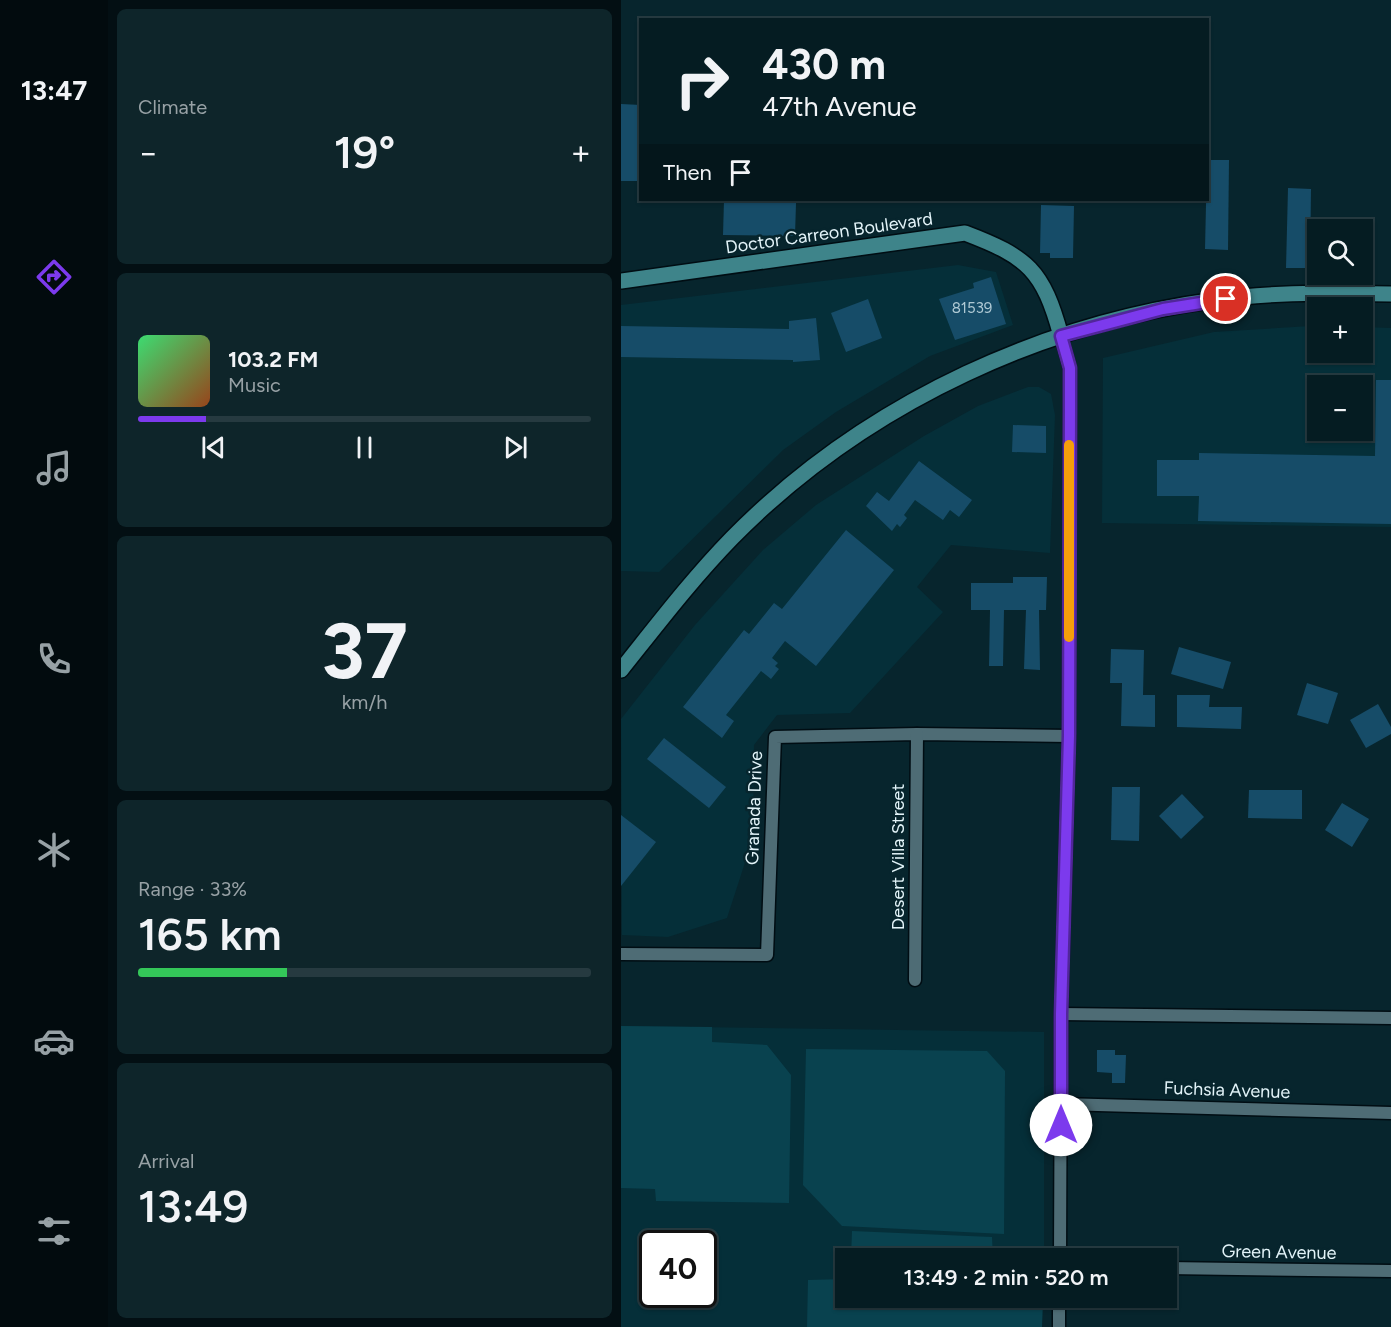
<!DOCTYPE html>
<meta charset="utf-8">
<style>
:root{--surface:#051c22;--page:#0e252a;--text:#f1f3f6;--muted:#97a1a5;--line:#263a40;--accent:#7c3aed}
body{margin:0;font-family:Figtree,sans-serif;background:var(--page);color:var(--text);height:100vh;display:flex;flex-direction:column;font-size:22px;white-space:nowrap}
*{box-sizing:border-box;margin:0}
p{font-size:20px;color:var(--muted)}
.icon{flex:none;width:33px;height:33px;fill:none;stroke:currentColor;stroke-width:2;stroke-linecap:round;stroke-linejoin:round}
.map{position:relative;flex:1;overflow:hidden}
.panel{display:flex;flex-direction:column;gap:9px;padding:9px;background:#030f13;width:513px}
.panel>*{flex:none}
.top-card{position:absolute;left:18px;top:18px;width:570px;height:183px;border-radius:0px;box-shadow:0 2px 4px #0004,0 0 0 2px var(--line);background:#051c22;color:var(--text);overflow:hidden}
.fabs{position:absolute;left:686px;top:219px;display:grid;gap:12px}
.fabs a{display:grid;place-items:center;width:66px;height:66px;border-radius:0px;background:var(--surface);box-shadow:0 2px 4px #0004,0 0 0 2px var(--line);font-size:30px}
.speed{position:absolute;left:18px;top:1230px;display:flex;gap:12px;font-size:30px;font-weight:700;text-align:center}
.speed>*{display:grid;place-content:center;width:78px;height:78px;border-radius:50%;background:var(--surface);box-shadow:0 2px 4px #0004,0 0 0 2px var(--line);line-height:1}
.speed .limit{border:3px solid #111;border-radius:9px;background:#fff;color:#111}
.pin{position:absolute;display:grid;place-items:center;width:51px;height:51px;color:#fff;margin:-26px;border:3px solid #fff;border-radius:50%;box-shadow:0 2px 6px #0007}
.me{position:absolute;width:66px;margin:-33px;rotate:0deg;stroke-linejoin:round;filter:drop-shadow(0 0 4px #0008)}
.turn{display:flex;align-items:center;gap:21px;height:126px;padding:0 24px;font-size:27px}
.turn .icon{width:78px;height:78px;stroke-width:2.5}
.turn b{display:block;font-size:42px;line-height:51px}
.then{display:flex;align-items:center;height:57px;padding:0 24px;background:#0003;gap:12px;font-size:22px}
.big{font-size:45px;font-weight:600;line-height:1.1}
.panel .tile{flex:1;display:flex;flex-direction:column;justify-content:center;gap:9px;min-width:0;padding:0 21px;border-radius:9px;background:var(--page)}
.panel .dial{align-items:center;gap:0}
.dial b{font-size:78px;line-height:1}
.song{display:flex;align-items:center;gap:18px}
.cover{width:72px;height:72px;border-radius:9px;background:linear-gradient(135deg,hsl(140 70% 55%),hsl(20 70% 35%))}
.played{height:6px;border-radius:3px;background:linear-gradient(90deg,var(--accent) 15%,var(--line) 15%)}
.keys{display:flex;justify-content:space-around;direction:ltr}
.heat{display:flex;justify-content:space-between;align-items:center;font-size:33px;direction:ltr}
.charge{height:9px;border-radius:4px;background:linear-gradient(90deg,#34c759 33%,var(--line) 0)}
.trip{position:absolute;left:214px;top:1248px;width:342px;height:60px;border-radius:0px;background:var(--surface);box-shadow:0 2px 4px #0004,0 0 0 2px var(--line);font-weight:600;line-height:60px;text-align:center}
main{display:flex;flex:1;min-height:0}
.tabs{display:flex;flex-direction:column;width:108px;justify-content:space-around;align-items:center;background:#020b0e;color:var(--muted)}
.tabs .icon{width:42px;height:42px}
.tabs .selected{color:var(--accent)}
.tabs b{font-size:27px;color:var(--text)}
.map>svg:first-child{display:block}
.built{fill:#052f39;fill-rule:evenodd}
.green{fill:#09424f}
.building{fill:#164c68}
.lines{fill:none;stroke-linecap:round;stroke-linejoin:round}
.minor-casing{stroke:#000d13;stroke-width:15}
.major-casing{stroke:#000d13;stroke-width:18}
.minor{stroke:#4e6c75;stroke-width:12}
.major{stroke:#3e848a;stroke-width:15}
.route-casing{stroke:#51269a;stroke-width:15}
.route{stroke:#7c3aed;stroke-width:10}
.slow{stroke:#f59e0b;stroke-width:10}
.labels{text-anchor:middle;stroke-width:5;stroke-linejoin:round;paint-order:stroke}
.number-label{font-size:15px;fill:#afc9d4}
.street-label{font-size:18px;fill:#e2f3f8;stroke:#07252d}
</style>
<main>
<nav class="tabs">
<b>13:47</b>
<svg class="icon selected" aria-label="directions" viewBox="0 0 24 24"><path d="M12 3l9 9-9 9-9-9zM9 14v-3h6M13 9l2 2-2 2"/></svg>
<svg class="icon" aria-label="music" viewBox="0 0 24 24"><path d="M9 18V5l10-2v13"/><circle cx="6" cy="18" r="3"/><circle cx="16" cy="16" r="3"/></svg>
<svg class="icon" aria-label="phone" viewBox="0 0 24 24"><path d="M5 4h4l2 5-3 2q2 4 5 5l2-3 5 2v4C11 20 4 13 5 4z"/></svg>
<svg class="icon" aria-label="climate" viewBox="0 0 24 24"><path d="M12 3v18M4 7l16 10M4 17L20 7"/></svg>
<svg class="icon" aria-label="car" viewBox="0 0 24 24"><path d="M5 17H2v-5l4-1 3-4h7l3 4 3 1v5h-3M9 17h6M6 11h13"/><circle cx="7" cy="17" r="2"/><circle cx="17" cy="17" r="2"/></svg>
<svg class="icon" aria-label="filters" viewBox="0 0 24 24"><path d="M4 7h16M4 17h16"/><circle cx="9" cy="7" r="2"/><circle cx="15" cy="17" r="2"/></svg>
</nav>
<section class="panel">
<div class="tile"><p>Climate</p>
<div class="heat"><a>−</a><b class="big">19°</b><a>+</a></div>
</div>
<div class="tile">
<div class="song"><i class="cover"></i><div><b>103.2 FM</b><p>Music</p></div></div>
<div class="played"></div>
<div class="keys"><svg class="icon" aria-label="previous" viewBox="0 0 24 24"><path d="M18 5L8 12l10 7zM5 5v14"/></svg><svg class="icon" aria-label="pause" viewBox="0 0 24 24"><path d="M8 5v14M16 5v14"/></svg><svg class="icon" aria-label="next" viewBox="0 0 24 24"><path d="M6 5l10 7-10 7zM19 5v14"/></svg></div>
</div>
<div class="tile dial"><b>37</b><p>km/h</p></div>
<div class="tile"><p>Range · 33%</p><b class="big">165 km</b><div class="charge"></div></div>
<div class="tile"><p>Arrival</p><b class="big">13:49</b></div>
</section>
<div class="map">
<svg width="770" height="1327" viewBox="0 0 770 1327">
<rect width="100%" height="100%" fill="#07252d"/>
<!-- built -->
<g class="built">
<polygon points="337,265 375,272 392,325 309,356 215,412 162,450 38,572 0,571 0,305"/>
<path d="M689,326H696V352H741V327L770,328V527L481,523L482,358L593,332ZM696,386H741V430H696Z"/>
<polygon points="407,387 418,387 430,394 434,415 429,553 330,545 296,587 322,612 229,713 156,715 133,745 132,838 106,918 47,937 1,935 0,719 74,625 142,550 195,505 303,436 357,406"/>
<path d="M0,1026L423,1032V1258H225V1298H422L421,1327H0ZM32,1244H82V1294H32Z"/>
</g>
<!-- green -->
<g class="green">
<polygon points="0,1026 91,1027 91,1042 146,1045 170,1075 168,1203 35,1201 34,1189 0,1188"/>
<polygon points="185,1049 366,1051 384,1071 383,1234 221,1226 182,1185"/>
<polygon points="231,1231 371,1237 372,1258 230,1258"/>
<polygon points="225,1279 225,1298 422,1298 421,1327 186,1327 187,1280"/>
</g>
<!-- building -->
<g class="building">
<polygon points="0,104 20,105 20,181 0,181"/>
<polygon points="586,160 608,160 607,250 584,249"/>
<polygon points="667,188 690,189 689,268 665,268"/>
<polygon points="103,200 175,203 174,236 102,235"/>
<polygon points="420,205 453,206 452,258 429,258 429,253 419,253"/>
<polygon points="370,277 385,324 334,340 318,299 353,288 352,283"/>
<polygon points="247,299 261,338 225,352 210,313"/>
<polygon points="195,318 199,360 172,362 172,360 0,357 0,326 168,329 168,321"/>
<polygon points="755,380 770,380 770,524 577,521 578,496 536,496 536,460 578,460 578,453 754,456"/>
<polygon points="392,425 425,426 425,453 391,452"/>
<polygon points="298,461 351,500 338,517 329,510 322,520 294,500 283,515 286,518 279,527 276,524 271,531 245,506 256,492 268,501"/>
<polygon points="225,530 273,570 195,666 164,641 151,658 157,663 154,666 158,669 150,679 140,671 105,715 113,721 101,738 62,707 123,630 128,634 153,603 161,609"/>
<polygon points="392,577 426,577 425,610 418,610 419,670 403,669 405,610 383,610 382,666 368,666 369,610 350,610 350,583 392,583"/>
<polygon points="558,647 610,662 602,689 550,674"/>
<polygon points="490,649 523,650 522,695 534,695 534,727 500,726 501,683 489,683"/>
<polygon points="686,683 717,693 707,724 676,715"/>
<polygon points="556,695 589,695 588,707 621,707 620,729 556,727"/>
<polygon points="757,704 770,727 770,734 745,748 729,720"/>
<polygon points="43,738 105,787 88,808 26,759"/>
<polygon points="491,787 519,787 518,841 490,840"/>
<polygon points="628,790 681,790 681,819 627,818"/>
<polygon points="561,794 583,817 560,839 538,816"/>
<polygon points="721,803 748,819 731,847 704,830"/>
<polygon points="0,815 35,842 0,886"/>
<polygon points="476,1050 494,1050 494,1055 505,1055 504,1083 491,1083 491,1073 476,1072"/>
</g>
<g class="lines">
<!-- minor casing -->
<g class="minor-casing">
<g id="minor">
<polyline points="0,954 146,955 154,737 296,734 448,736"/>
<polyline points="294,980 296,734"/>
<polyline points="440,1014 770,1018"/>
<polyline points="440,1104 770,1113"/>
<polyline points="439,1258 440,1014 448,736 449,408 449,368 440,336"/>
<polyline points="546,1268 770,1271"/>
<polyline points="438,1327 438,1298"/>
</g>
</g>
<!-- major casing -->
<g class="major-casing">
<g id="major">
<path d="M0,281L344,233C407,257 422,270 440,336"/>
<path d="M0,670C36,625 71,579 111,538C245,402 431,316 621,297C670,292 720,293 770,294"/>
</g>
</g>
<!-- minor -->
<use href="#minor" class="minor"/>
<!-- major -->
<use href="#major" class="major"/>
</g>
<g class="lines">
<!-- route casing -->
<g class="route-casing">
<polyline id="route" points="440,1125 440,1014 448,736 449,408 449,368 440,336 542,309 605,299"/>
</g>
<!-- route -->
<use href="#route" class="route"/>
<!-- slow -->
<polyline class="slow" points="448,637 448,445"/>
</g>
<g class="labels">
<!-- number labels -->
<g class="number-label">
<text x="351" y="313">81539</text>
</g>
<!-- street labels -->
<g class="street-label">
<text transform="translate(208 233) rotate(-8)" y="6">Doctor Carreon Boulevard</text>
<text transform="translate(133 808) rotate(-88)" y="6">Granada Drive</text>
<text transform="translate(277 857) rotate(-90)" y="6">Desert Villa Street</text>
<text transform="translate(606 1090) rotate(2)" y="6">Fuchsia Avenue</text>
<text transform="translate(658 1252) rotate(1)" y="6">Green Avenue</text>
</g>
</g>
</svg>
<div class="fabs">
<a><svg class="icon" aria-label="search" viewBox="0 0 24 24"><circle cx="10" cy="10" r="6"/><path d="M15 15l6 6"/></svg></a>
<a>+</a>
<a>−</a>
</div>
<div class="speed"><div class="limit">40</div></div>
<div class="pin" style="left:605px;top:299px;background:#d93025"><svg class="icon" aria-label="arrive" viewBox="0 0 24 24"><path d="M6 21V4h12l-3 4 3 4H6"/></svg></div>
<svg class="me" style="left:440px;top:1125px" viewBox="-20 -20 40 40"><circle r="19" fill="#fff"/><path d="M0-13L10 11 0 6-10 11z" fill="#7c3aed"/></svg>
<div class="trip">13:49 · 2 min · 520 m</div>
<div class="top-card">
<div class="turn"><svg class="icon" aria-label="right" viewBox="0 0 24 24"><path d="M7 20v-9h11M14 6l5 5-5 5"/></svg><div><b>430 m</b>47th Avenue</div></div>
<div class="then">Then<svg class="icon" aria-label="arrive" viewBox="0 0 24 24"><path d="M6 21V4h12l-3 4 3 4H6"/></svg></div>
</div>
</div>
</main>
